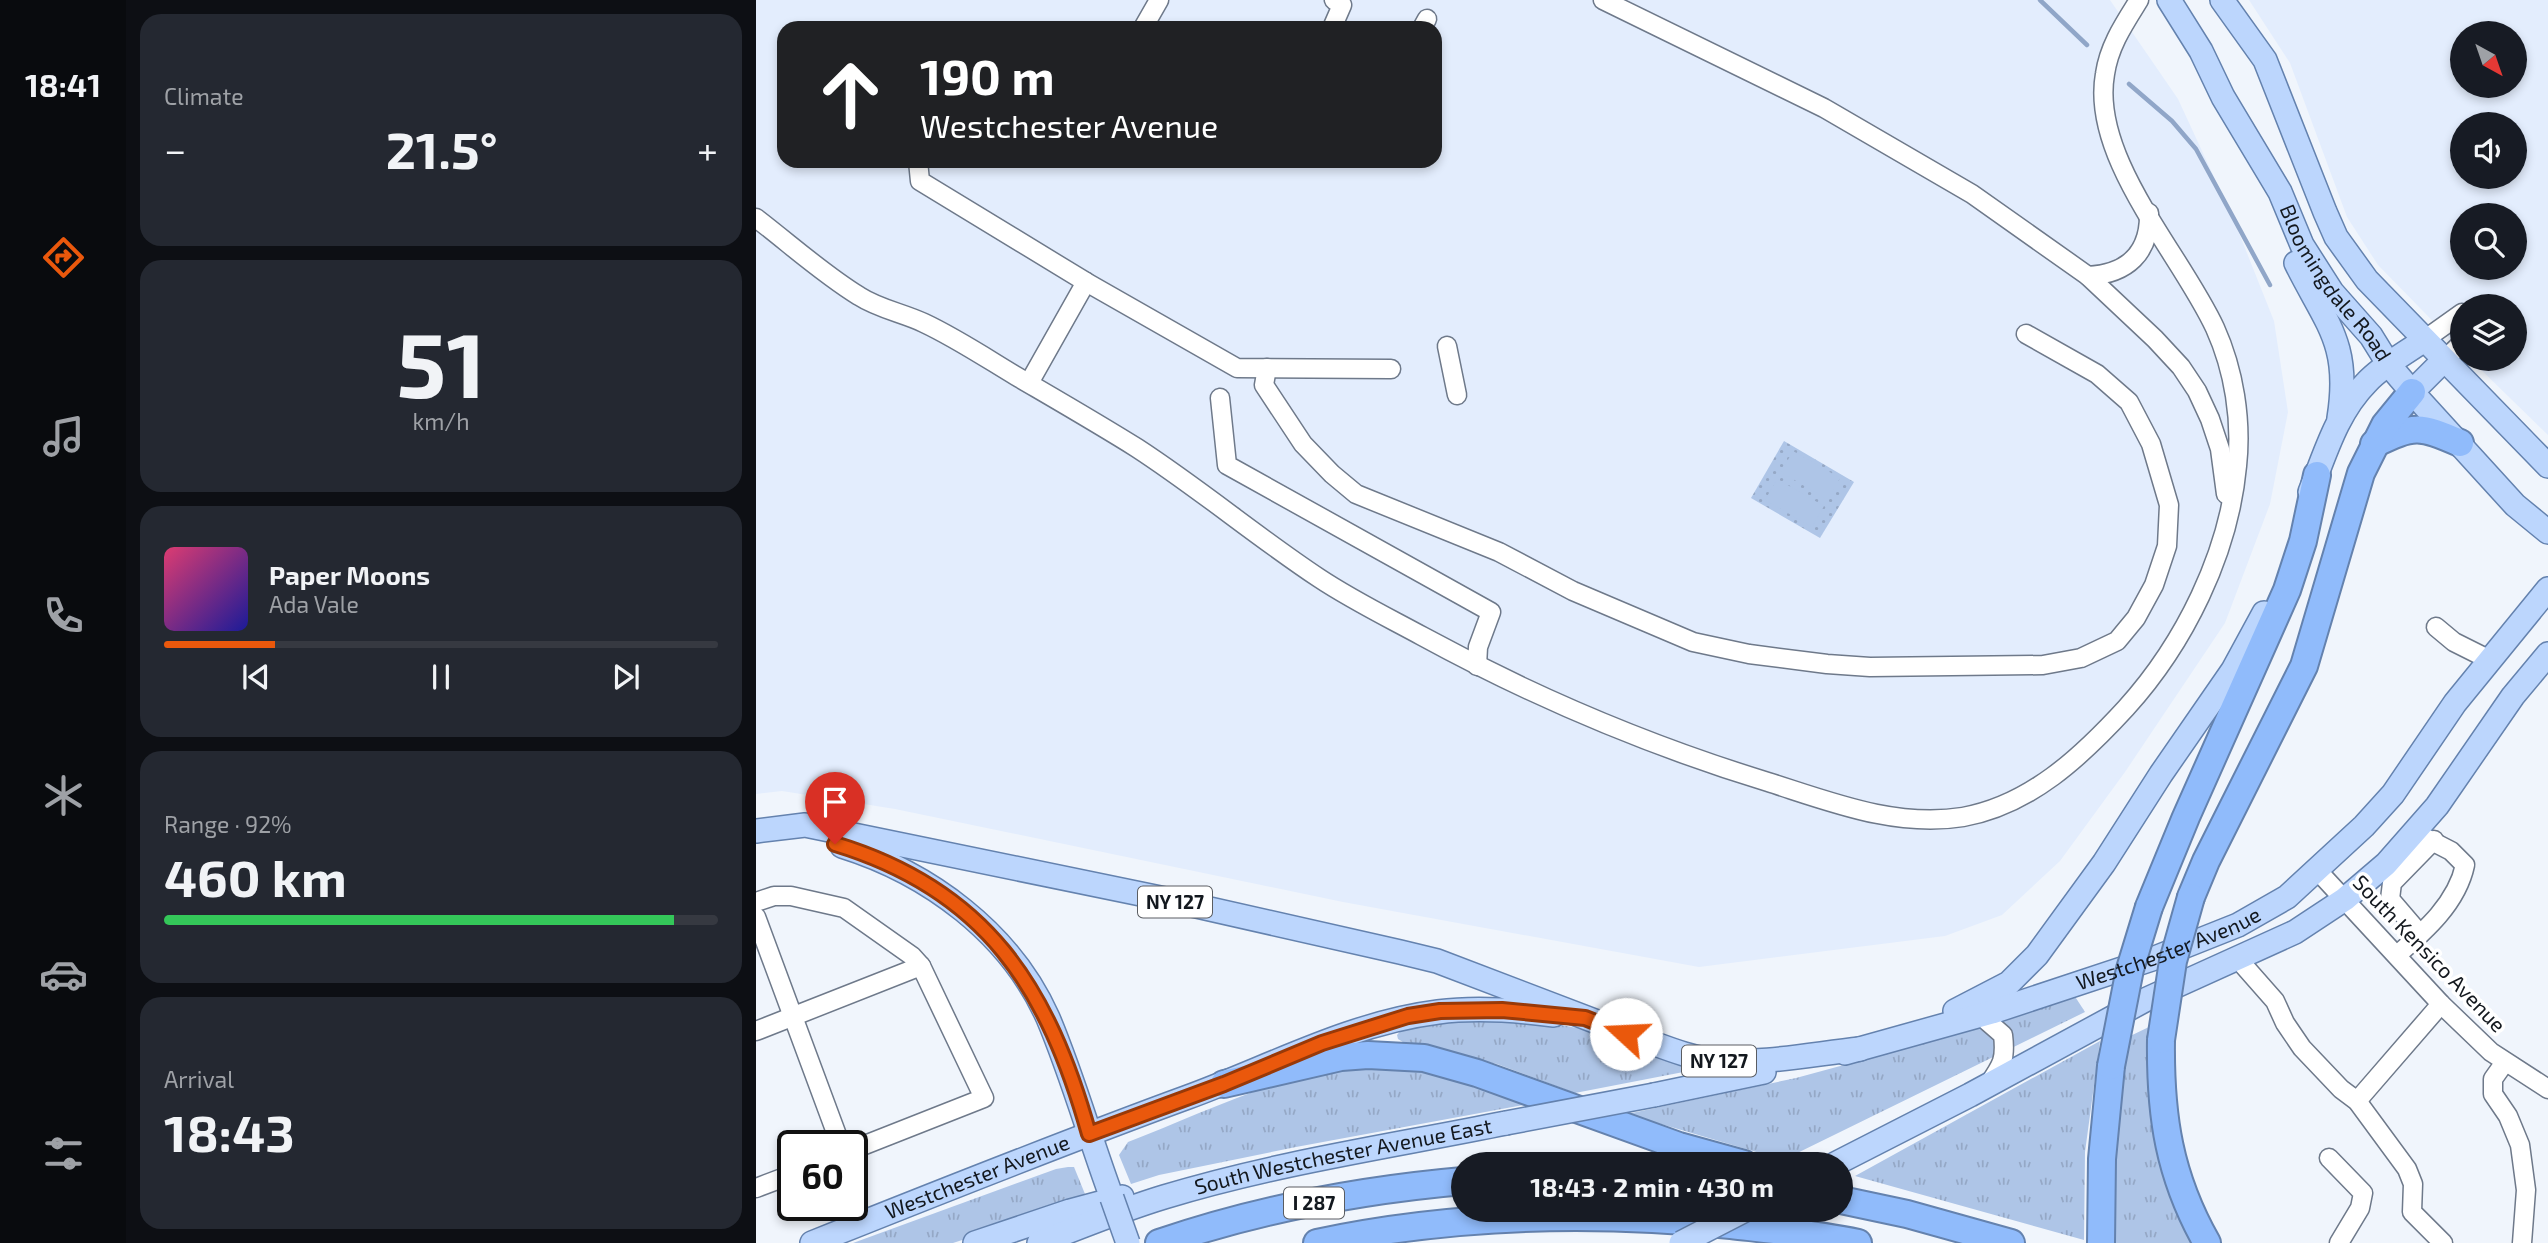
<!DOCTYPE html>
<meta charset="utf-8">
<style>
:root{--surface:#171b24;--page:#242831;--text:#f1f3f6;--muted:#9ea1a6;--line:#363941;--accent:#ea580c}
body{margin:0;font-family:"Exo 2",sans-serif;background:var(--page);color:var(--text);height:100vh;display:flex;flex-direction:column;font-size:26px;white-space:nowrap}
*{box-sizing:border-box;margin:0}
p{font-size:23px;color:var(--muted)}
.icon{flex:none;width:38px;height:38px;fill:none;stroke:currentColor;stroke-width:2;stroke-linecap:round;stroke-linejoin:round}
.map{position:relative;flex:1;overflow:hidden}
.drawer{display:flex;flex-direction:column;gap:14px;padding:14px;background:#0d0f14;width:630px}
.drawer>*{flex:none}
.hud{position:absolute;left:21px;top:21px;width:665px;height:147px;border-radius:21px;box-shadow:0 4px 10px #0003;background:#202124;color:#fff;overflow:hidden}
.needle{width:46px;rotate:140deg}
.fabs{position:absolute;left:1694px;top:21px;display:grid;gap:14px}
.fabs a{display:grid;place-items:center;width:77px;height:77px;border-radius:50%;background:var(--surface);box-shadow:0 4px 10px #0003;font-size:35px}
.speed{position:absolute;left:21px;top:1130px;display:flex;gap:14px;font-size:35px;font-weight:700;text-align:center}
.speed>*{display:grid;place-content:center;width:91px;height:91px;border-radius:50%;background:var(--surface);box-shadow:0 4px 10px #0003;line-height:1}
.speed .limit{border:4px solid #111;border-radius:10px;background:#fff;color:#111}
.pin{position:absolute;display:grid;place-items:center;width:60px;height:60px;color:#fff;margin:-72px -30px;border-radius:50% 50% 50% 0;rotate:-45deg;box-shadow:0 0 7px #0007}
.pin .icon{rotate:45deg}
.me{position:absolute;width:77px;margin:-38px;rotate:290deg;stroke-linejoin:round;filter:drop-shadow(0 0 5px #0008)}
.turn{display:flex;align-items:center;gap:24px;height:147px;padding:0 28px;font-size:32px}
.turn .icon{width:91px;height:91px;stroke-width:2.5}
.turn b{display:block;font-size:49px;line-height:60px}
.big{font-size:52px;font-weight:700;line-height:1.1}
.drawer .tile{flex:1;display:flex;flex-direction:column;justify-content:center;gap:10px;min-width:0;padding:0 24px;border-radius:21px;background:var(--page)}
.drawer .dial{align-items:center;gap:0}
.dial b{font-size:91px;line-height:1}
.song{display:flex;align-items:center;gap:21px}
.cover{width:84px;height:84px;border-radius:10px;background:linear-gradient(135deg,hsl(340 70% 55%),hsl(240 70% 35%))}
.played{height:7px;border-radius:4px;background:linear-gradient(90deg,var(--accent) 20%,var(--line) 20%)}
.keys{display:flex;justify-content:space-around;direction:ltr}
.heat{display:flex;justify-content:space-between;align-items:center;font-size:38px;direction:ltr}
.charge{height:10px;border-radius:5px;background:linear-gradient(90deg,#34c759 92%,var(--line) 0)}
.trip{position:absolute;left:695px;top:1152px;width:402px;height:70px;border-radius:35px;background:var(--surface);box-shadow:0 4px 10px #0003;font-weight:700;line-height:70px;text-align:center}
main{display:flex;flex:1;min-height:0}
.dock{display:flex;flex-direction:column;width:126px;justify-content:space-around;align-items:center;background:#090b0e;color:var(--muted)}
.dock .icon{width:49px;height:49px}
.dock .current{color:var(--accent)}
.dock b{font-size:32px;color:var(--text)}
.map>svg:first-child{display:block}
.built{fill:#e3edfd;fill-rule:evenodd}
.grass{fill:url(#grass-tufts)}
.park{fill:url(#park-dots)}
.pitch{fill:#aec5e7}
.lines{fill:none;stroke-linecap:round;stroke-linejoin:round}
.stream{stroke:#90a6c8;stroke-width:4.5}
.minor-casing{stroke:#6e798a;stroke-width:21}
.major-casing{stroke:#6482ae;stroke-width:26}
.highway-casing{stroke:#6482ae;stroke-width:30}
.minor{stroke:#fff;stroke-width:18}
.major{stroke:#bcd6fd;stroke-width:23}
.highway{stroke:#90bbfb;stroke-width:26}
.major-bridge-casing{stroke:#6482ae;stroke-width:26;stroke-linecap:butt}
.highway-bridge-casing{stroke:#6482ae;stroke-width:30;stroke-linecap:butt}
.major-bridge{stroke:#bcd6fd;stroke-width:23}
.highway-bridge{stroke:#90bbfb;stroke-width:26}
.route-casing{stroke:#983908;stroke-width:18}
.route{stroke:#ea580c;stroke-width:12}
.labels{text-anchor:middle;stroke-width:7;stroke-linejoin:round;paint-order:stroke}
.shield{fill:#fff;stroke:#5a5d62;stroke-width:2}
.shield-label{font-size:19px;font-weight:bold;fill:#13181e}
.street-label{font-size:21px;fill:#13181e;stroke:#fff}
</style>
<main>
<nav class="dock">
<b>18:41</b>
<svg class="icon current" aria-label="directions" viewBox="0 0 24 24"><path d="M12 3l9 9-9 9-9-9zM9 14v-3h6M13 9l2 2-2 2"/></svg>
<svg class="icon" aria-label="music" viewBox="0 0 24 24"><path d="M9 18V5l10-2v13"/><circle cx="6" cy="18" r="3"/><circle cx="16" cy="16" r="3"/></svg>
<svg class="icon" aria-label="phone" viewBox="0 0 24 24"><path d="M5 4h4l2 5-3 2q2 4 5 5l2-3 5 2v4C11 20 4 13 5 4z"/></svg>
<svg class="icon" aria-label="climate" viewBox="0 0 24 24"><path d="M12 3v18M4 7l16 10M4 17L20 7"/></svg>
<svg class="icon" aria-label="car" viewBox="0 0 24 24"><path d="M5 17H2v-5l4-1 3-4h7l3 4 3 1v5h-3M9 17h6M6 11h13"/><circle cx="7" cy="17" r="2"/><circle cx="17" cy="17" r="2"/></svg>
<svg class="icon" aria-label="filters" viewBox="0 0 24 24"><path d="M4 7h16M4 17h16"/><circle cx="9" cy="7" r="2"/><circle cx="15" cy="17" r="2"/></svg>
</nav>
<section class="drawer">
<div class="tile"><p>Climate</p>
<div class="heat"><a>−</a><b class="big">21.5°</b><a>+</a></div>
</div>
<div class="tile dial"><b>51</b><p>km/h</p></div>
<div class="tile">
<div class="song"><i class="cover"></i><div><b>Paper Moons</b><p>Ada Vale</p></div></div>
<div class="played"></div>
<div class="keys"><svg class="icon" aria-label="previous" viewBox="0 0 24 24"><path d="M18 5L8 12l10 7zM5 5v14"/></svg><svg class="icon" aria-label="pause" viewBox="0 0 24 24"><path d="M8 5v14M16 5v14"/></svg><svg class="icon" aria-label="next" viewBox="0 0 24 24"><path d="M6 5l10 7-10 7zM19 5v14"/></svg></div>
</div>
<div class="tile"><p>Range · 92%</p><b class="big">460 km</b><div class="charge"></div></div>
<div class="tile"><p>Arrival</p><b class="big">18:43</b></div>
</section>
<div class="map">
<svg width="1792" height="1243" viewBox="0 0 1792 1243">
<defs>
<pattern id="grass-tufts" width="24" height="20" patternUnits="userSpaceOnUse" patternTransform="scale(1.75)"><rect width="24" height="20" fill="#aec5e7"/><path d="M3 7l-1-3M5 7V3M7 7l1-3M15 17l-1-3M17 17v-4M19 17l1-3" fill="none" stroke="#95a8c6"/></pattern>
<pattern id="park-dots" width="8" height="8" patternUnits="userSpaceOnUse" patternTransform="scale(1.75)"><rect width="8" height="8" fill="#aec5e7"/><path d="M2 2h.1M6 6h.1" fill="none" stroke="#95a8c6" stroke-width="1.8" stroke-linecap="round"/></pattern>
</defs>
<rect width="100%" height="100%" fill="#f0f5fc"/>
<!-- built -->
<g class="built">
<path d="M0,0H1354L1422,99L1477,218L1518,321L1532,412L1514,504L1469,623L1369,772L1304,861L1246,915L1189,936L943,967L587,902L139,809L26,791L0,794ZM28,28H679V161H28Z"/>
<path d="M1493,0H1792V435L1714,359H1759V306H1706V351L1622,265L1591,217L1534,63ZM1706,33H1759V86H1706ZM1706,124H1759V177H1706ZM1706,215H1759V268H1706Z"/>
</g>
<!-- grass -->
<g class="grass">
<polygon points="1318,995 1329,1012 1027,1160 871,1114 1040,1078 1213,1031"/>
<polygon points="691,1018 791,1022 855,1035 943,1069 819,1093 741,1064 650,1044 642,1039 641,1035 647,1028"/>
<polygon points="1395,1026 1395,1112 1414,1192 1436,1243 1357,1243 1358,1161 1370,1038"/>
<polygon points="1344,1041 1329,1152 1328,1240 1099,1176"/>
<path d="M625,1066C682,1071 721,1084 773,1104L540,1147L403,1175L375,1184L363,1155L372,1142C439,1116 516,1078 587,1068C600,1066 613,1067 625,1066Z"/>
<polygon points="312,1167 318,1167 331,1199 197,1243 97,1243 300,1169"/>
</g>
<!-- park -->
<polygon class="park" points="1028,441 1098,482 1064,538 995,498"/>
<!-- pitch -->
<g class="pitch">
<polygon points="1037,451 1084,478 1072,500 1025,472"/>
<polygon points="1021,479 1068,506 1056,527 1009,500"/>
</g>
<g class="lines">
<!-- stream -->
<g class="stream">
<polyline points="1284,0 1331,45"/>
<polyline points="1373,84 1416,121 1440,149 1514,285"/>
</g>
<!-- minor casing -->
<g class="minor-casing">
<g id="minor">
<polyline points="847,0 1068,108 1216,194 1332,276 1399,339 1425,367 1441,391 1454,419 1464,449 1470,494"/>
<polyline points="387,28 403,0"/>
<polyline points="576,28 586,5 578,0"/>
<polyline points="666,28 671,19"/>
<polyline points="162,161 164,181 330,282 481,368 635,369"/>
<path d="M0,218C34,244 67,274 103,296C123,309 147,313 168,323C200,338 230,358 260,376C301,400 341,423 381,448C444,489 501,537 563,578C596,600 631,617 666,636C776,696 891,745 1012,782C1075,802 1140,828 1207,817C1274,805 1325,757 1370,708C1428,644 1473,554 1481,466C1486,420 1478,370 1459,328C1425,254 1334,158 1349,74C1353,46 1368,24 1383,0"/>
<path d="M1332,276C1371,274 1394,253 1393,213"/>
<polyline points="1668,340 1706,313"/>
<polyline points="691,346 701,395"/>
<polyline points="1688,360 1706,343"/>
<polyline points="511,368 508,385 547,444 576,474 600,494 743,552 817,591 937,642 993,654 1071,664 1114,667 1287,665 1325,658 1361,641 1380,618 1398,585 1411,546 1413,505 1395,444 1373,402 1341,374 1270,334"/>
<polyline points="273,383 330,282"/>
<polyline points="464,398 471,465 735,612 722,647 721,666"/>
<polyline points="1680,627 1698,642 1734,660"/>
<polyline points="1561,870 1685,1004 1735,1052 1792,1089"/>
<polyline points="0,902 18,896 35,896 88,908 156,956 165,966 0,1031"/>
<polyline points="0,917 85,1146"/>
<polyline points="1664,934 1634,899 1636,883 1678,840"/>
<path d="M1641,955C1669,931 1701,903 1709,865L1695,851L1658,832"/>
<polyline points="1482,959 1519,1001 1529,1023 1546,1048 1585,1089 1601,1101 1651,1169 1657,1184 1656,1212 1687,1243"/>
<path d="M1224,1015L1247,1035C1250,1059 1246,1065 1233,1084"/>
<polyline points="1749,1062 1737,1079 1737,1094 1752,1116 1764,1145 1770,1190 1766,1243"/>
<polyline points="1601,1101 1685,1004"/>
<polyline points="96,1150 228,1098 165,966"/>
<polyline points="1573,1158 1607,1193 1604,1208 1583,1243"/>
<polyline points="0,1188 37,1174"/>
</g>
</g>
<!-- major casing -->
<g class="major-casing">
<g id="major">
<path id="s1" d="M1413,0L1445,51L1467,97L1524,192L1546,245L1576,292L1615,336L1633,365L1656,392L1759,505L1792,532"/>
<polyline points="1466,0 1509,60 1569,212 1580,237 1611,280 1792,466"/>
<path d="M1540,263C1570,324 1595,343 1583,418"/>
<polyline points="1656,392 1688,360"/>
<path d="M1554,492C1569,454 1581,412 1611,382C1627,365 1650,353 1668,340"/>
<path d="M0,831L49,825L414,900L644,952L681,961L891,1041C913,1049 935,1058 958,1060C1006,1065 1056,1054 1104,1049"/>
<path d="M86,846C173,873 254,933 292,1018C317,1077 334,1139 356,1198"/>
<polyline points="1199,1011 1253,983 1281,955 1348,863 1405,774 1477,670 1508,613"/>
<path id="s2" d="M1089,1053L1236,1012L1399,958L1482,925L1531,897L1608,826L1637,794L1699,703L1792,589"/>
<polyline points="898,1095 1008,1072"/>
<polyline points="1079,1164 1214,1095 1389,1000 1539,932 1589,899 1630,864 1681,806 1757,696 1792,654"/>
<path id="s3" d="M56,1243C181,1193 306,1143 432,1097C514,1067 594,1023 682,1012C720,1007 760,1010 798,1015"/>
<polyline points="219,1243 314,1211 366,1197"/>
<path id="s4" d="M283,1243C324,1227 365,1210 408,1197C520,1163 636,1146 750,1123"/>
</g>
</g>
<!-- highway casing -->
<g class="highway-casing">
<g id="highway">
<path d="M1618,444C1658,425 1663,425 1704,443"/>
<polyline points="1435,897 1450,861 1548,666 1605,473 1629,425 1656,392"/>
<polyline points="1393,907 1430,817 1531,590 1547,541 1561,475"/>
<path d="M1405,1040C1404,1116 1413,1176 1451,1243"/>
<polyline points="468,1084 585,1057 612,1055 668,1058 721,1073 923,1146 988,1164"/>
<polyline points="1085,1200 1151,1214 1255,1243"/>
<path d="M403,1243C500,1210 605,1190 707,1181"/>
<path d="M561,1243C698,1214 836,1211 975,1225C1018,1230 1060,1234 1102,1243"/>
<polyline points="1345,1243 1346,1159 1355,1066"/>
</g>
</g>
<!-- minor -->
<use href="#minor" class="minor"/>
<!-- major -->
<use href="#major" class="major"/>
<!-- highway -->
<use href="#highway" class="highway"/>
<!-- major-bridge casing -->
<g class="major-bridge-casing">
<g id="major-bridge">
<polyline points="750,1123 898,1095"/>
<polyline points="356,1198 372,1243"/>
<polyline points="925,1243 991,1209"/>
</g>
</g>
<!-- highway-bridge casing -->
<g class="highway-bridge-casing">
<g id="highway-bridge">
<polyline points="1405,1040 1417,961 1435,897"/>
<polyline points="1355,1066 1374,969 1393,907"/>
</g>
</g>
<!-- major-bridge -->
<use href="#major-bridge" class="major-bridge"/>
<!-- highway-bridge -->
<use href="#highway-bridge" class="highway-bridge"/>
</g>
<g class="lines">
<!-- route casing -->
<g class="route-casing">
<path id="route" d="M79,844C231,890 292,988 333,1134L468,1084L566,1043L652,1016L684,1011L746,1010L829,1018L870,1034"/>
</g>
<!-- route -->
<use href="#route" class="route"/>
</g>
<g class="labels">
<!-- shield labels -->
<g class="shield">
<rect x="382" y="886.5" width="74" height="31" rx="5"/>
<rect x="926" y="1045.5" width="74" height="31" rx="5"/>
<rect x="528" y="1187.5" width="60" height="31" rx="5"/>
</g>
<g class="shield-label">
<text x="419" y="909">NY 127</text>
<text x="963" y="1068">NY 127</text>
<text x="558" y="1210">I 287</text>
</g>
<!-- street labels -->
<g class="street-label">
<text dy="7" stroke="none"><textPath href="#s1" startOffset="329">Bloomingdale Road</textPath></text>
<text dy="7" stroke="none"><textPath href="#s2" startOffset="340">Westchester Avenue</textPath></text>
<text transform="translate(1673 954) rotate(46)" y="7">South Kensico Avenue</text>
<text dy="7" stroke="none"><textPath href="#s4" startOffset="317">South Westchester Avenue East</textPath></text>
<text dy="7" stroke="none"><textPath href="#s3" startOffset="178">Westchester Avenue</textPath></text>
</g>
</g>
</svg>
<div class="fabs">
<a><svg class="needle" viewBox="-14 -14 28 28"><path d="M0-13l5 13h-10z" fill="#e53935"/><path d="M0 13l5-13h-10z" fill="#9ea1a6"/></svg></a>
<a><svg class="icon" aria-label="sound" viewBox="0 0 24 24"><path d="M4 9h4l5-4v14l-5-4H4zM17 9q2 3 0 6"/></svg></a>
<a><svg class="icon" aria-label="search" viewBox="0 0 24 24"><circle cx="10" cy="10" r="6"/><path d="M15 15l6 6"/></svg></a>
<a><svg class="icon" aria-label="layers" viewBox="0 0 24 24"><path d="M12 4l9 5-9 5-9-5zM3 14l9 5 9-5"/></svg></a>
</div>
<div class="speed"><div class="limit">60</div></div>
<div class="pin" style="left:79px;top:844px;background:#d93025"><svg class="icon" aria-label="arrive" viewBox="0 0 24 24"><path d="M6 21V4h12l-3 4 3 4H6"/></svg></div>
<svg class="me" style="left:870px;top:1034px" viewBox="-20 -20 40 40"><circle r="19" fill="#fff"/><path d="M0-13L10 11 0 6-10 11z" fill="#ea580c"/></svg>
<div class="trip">18:43 · 2 min · 430 m</div>
<div class="hud">
<div class="turn"><svg class="icon" aria-label="ahead" viewBox="0 0 24 24"><path d="M12 20V5M6 11l6-6 6 6"/></svg><div><b>190 m</b>Westchester Avenue</div></div>
</div>
</div>
</main>
